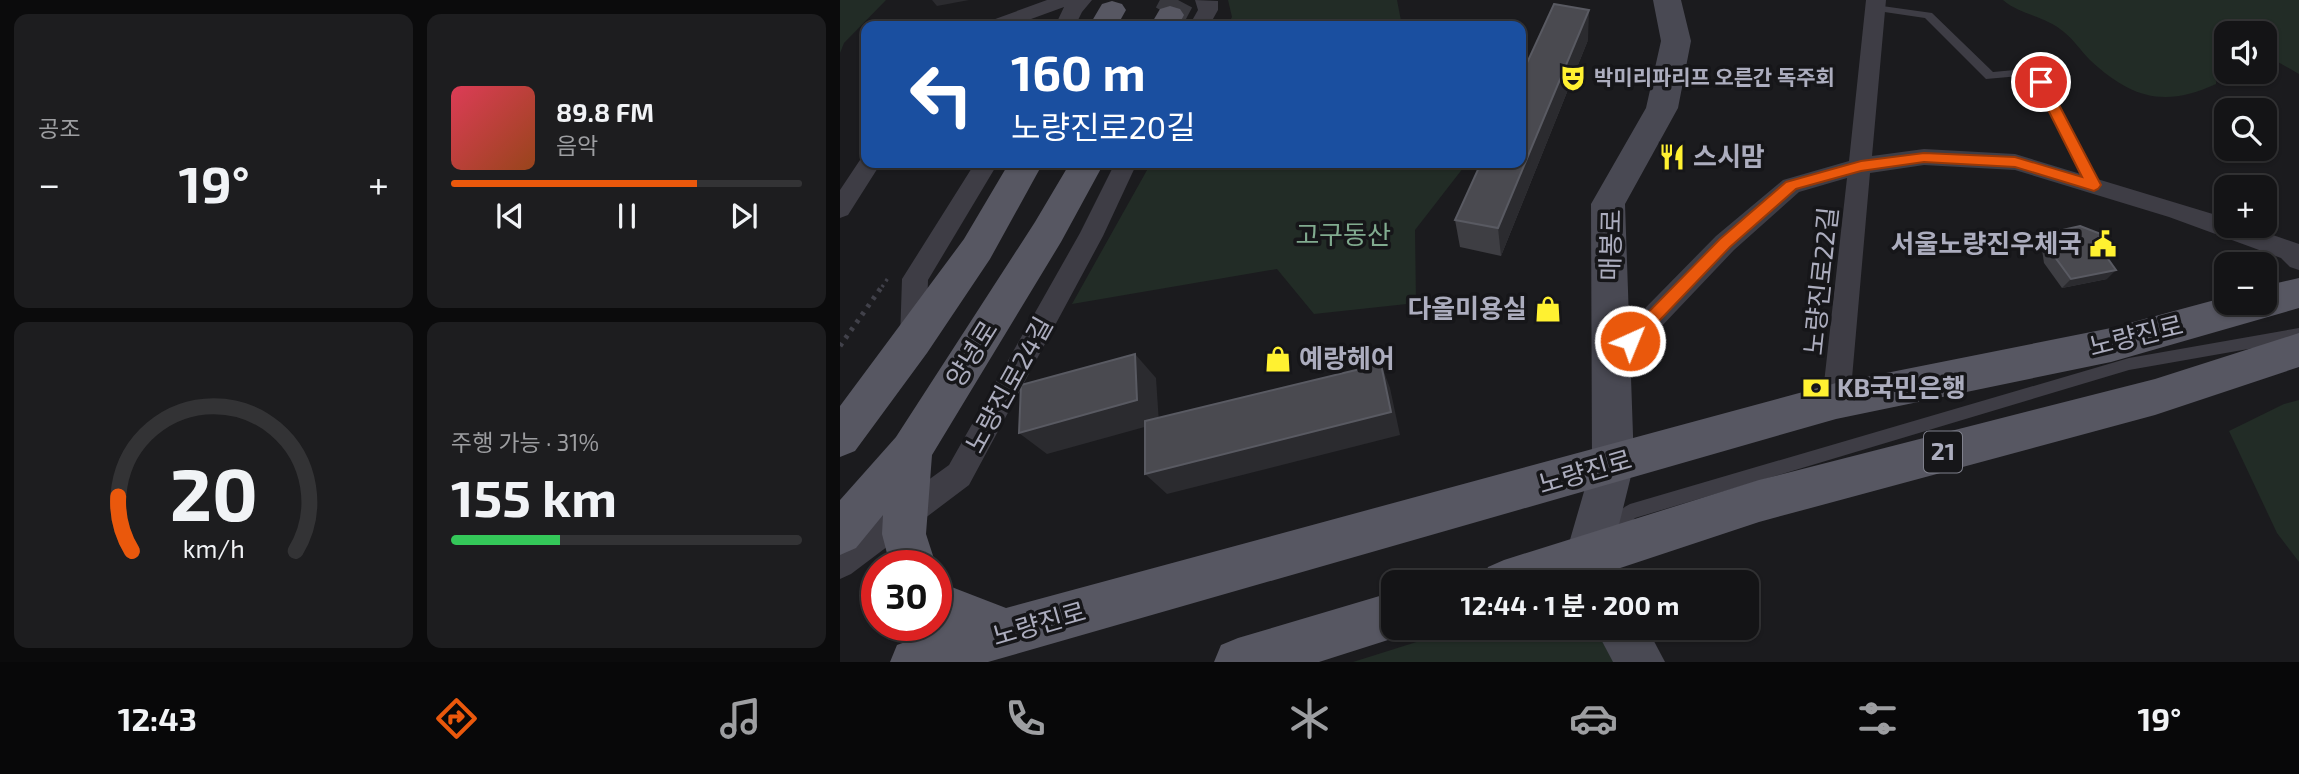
<!DOCTYPE html>
<html lang="ko">
<meta charset="utf-8">
<style>
:root{--surface:#141416;--page:#1d1d1f;--text:#f1f3f6;--muted:#9d9ea1;--line:#333335;--accent:#ea580c}
body{margin:0;font-family:"Exo 2","Noto Sans KR",sans-serif;background:var(--page);color:var(--text);height:100vh;display:flex;flex-direction:column;font-size:26px;white-space:nowrap}
*{box-sizing:border-box;margin:0}
p{font-size:23px;color:var(--muted)}
.icon{flex:none;width:38px;height:38px;fill:none;stroke:currentColor;stroke-width:2;stroke-linecap:round;stroke-linejoin:round}
.map{position:relative;flex:1;overflow:hidden}
.drawer{display:flex;flex-direction:column;gap:14px;padding:14px;background:#0b0b0c;width:840px}
.drawer>*{flex:none}
.guide{position:absolute;left:21px;top:21px;width:665px;height:147px;border-radius:14px;box-shadow:0 2px 5px #0004,0 0 0 2px var(--line);background:#1a4fa0;color:#fff;overflow:hidden}
.controls{position:absolute;left:1374px;top:21px;display:grid;gap:14px}
.controls a{display:grid;place-items:center;width:63px;height:63px;border-radius:14px;background:var(--surface);box-shadow:0 2px 5px #0004,0 0 0 2px var(--line);font-size:35px}
.speed{position:absolute;left:21px;top:550px;display:flex;gap:14px;font-size:35px;font-weight:700;text-align:center}
.speed>*{display:grid;place-content:center;width:91px;height:91px;border-radius:50%;background:var(--surface);box-shadow:0 2px 5px #0004,0 0 0 2px var(--line);line-height:1}
.speed .limit{border:10px solid #d22;background:#fff;color:#111}
.pin{position:absolute;display:grid;place-items:center;width:60px;height:60px;color:#fff;margin:-30px;border:4px solid #fff;border-radius:50%;box-shadow:0 2px 7px #0007}
.me{position:absolute;width:77px;margin:-38px;rotate:44deg;stroke-linejoin:round;filter:drop-shadow(0 0 5px #0008)}
.turn{display:flex;align-items:center;gap:24px;height:147px;padding:0 35px;font-size:32px}
.turn .icon{width:91px;height:91px;stroke-width:2.5}
.turn b{display:block;font-size:49px;line-height:60px}
.big{font-size:52px;font-weight:700;line-height:1.1}
.drawer .widget{flex:1;display:flex;flex-direction:column;justify-content:center;gap:10px;min-width:0;padding:0 24px;border-radius:14px;background:var(--page)}
.drawer .dial{align-items:center;gap:0}
.dial svg{height:182px;overflow:visible;fill:none;stroke:var(--line);stroke-width:7;stroke-linecap:round;text-anchor:middle}
.dial text{fill:var(--text);stroke:none}
.song{display:flex;align-items:center;gap:21px}
.cover{width:84px;height:84px;border-radius:10px;background:linear-gradient(135deg,hsl(350 70% 55%),hsl(20 70% 35%))}
.played{height:7px;border-radius:4px;background:linear-gradient(90deg,var(--accent) 70%,var(--line) 70%)}
.keys{display:flex;justify-content:space-around;direction:ltr}
.heat{display:flex;justify-content:space-between;align-items:center;font-size:38px;direction:ltr}
.charge{height:10px;border-radius:5px;background:linear-gradient(90deg,#34c759 31%,var(--line) 0)}
.drawer .tiles{flex:1;display:grid;gap:14px;grid-template-columns:repeat(2,1fr)}
.trip{position:absolute;left:541px;top:570px;width:378px;height:70px;border-radius:14px;background:var(--surface);box-shadow:0 2px 5px #0004,0 0 0 2px var(--line);font-weight:700;line-height:70px;text-align:center}
.menu{display:flex;height:112px;justify-content:space-around;align-items:center;background:#080809;color:var(--muted)}
.menu .icon{width:49px;height:49px}
.menu .selected{color:var(--accent)}
.menu b{font-size:32px;color:var(--text)}
main{display:flex;flex:1;min-height:0}
.map>svg:first-child{display:block}
.green{fill:#222c26}
.lines{fill:none;stroke-linecap:round;stroke-linejoin:round}
.primary-tunnel{stroke:#38383e;stroke-width:32;stroke-dasharray:32 16;stroke-linecap:butt}
.path-far1{stroke:#41414a;stroke-width:3.5;stroke-dasharray:2.5 4.5;stroke-linecap:butt}
.path{stroke:#41414a;stroke-width:5;stroke-dasharray:3.5 6;stroke-linecap:butt}
.lane{fill:#3e3d45;fill-rule:evenodd}
.street{fill:#3e3d45;fill-rule:evenodd}
.secondary{fill:#494953;fill-rule:evenodd}
.primary{fill:#575762;fill-rule:evenodd}
.wall{fill:#3e3e43}
.shaded-wall{fill:#2b2b2f}
.building{fill:#4a4a50;stroke:#595a62;stroke-width:2}
.route{fill:#ea580c;stroke:#983908;stroke-width:2}
.labels{text-anchor:middle;stroke-width:7;stroke-linejoin:round;paint-order:stroke}
.far-poi-label{font-size:21px;font-weight:bold;fill:#acadbe;stroke:#161619;text-anchor:start}
.shield{fill:#161619;stroke:#7f808c;stroke-width:2}
.shield-label{font-size:24px;font-weight:bold;fill:#acadbe}
.poi-label{font-size:26px;font-weight:bold;fill:#acadbe;stroke:#161619;text-anchor:start}
.park-label{font-size:26px;fill:#81ab8f;stroke:#161619}
.street-label{font-size:26px;fill:#acadbe;stroke:#161619}
</style>
<main>
<section class="drawer">
<div class="tiles">
<div class="widget"><p>공조</p>
<div class="heat"><a>−</a><b class="big">19°</b><a>+</a></div>
</div>
<div class="widget">
<div class="song"><i class="cover"></i><div><b>89.8 FM</b><p>음악</p></div></div>
<div class="played"></div>
<div class="keys"><svg class="icon" aria-label="previous" viewBox="0 0 24 24"><path d="M18 5L8 12l10 7zM5 5v14"/></svg><svg class="icon" aria-label="pause" viewBox="0 0 24 24"><path d="M8 5v14M16 5v14"/></svg><svg class="icon" aria-label="next" viewBox="0 0 24 24"><path d="M6 5l10 7-10 7zM19 5v14"/></svg></div>
</div>
<div class="widget dial"><svg viewBox="0 0 100 80">
<path d="M14 69A42 42 0 1 1 86 69"/>
<path d="M14 69A42 42 0 0 1 8 45" stroke="#ea580c"/>
<text x="50" y="56" font-size="32" font-weight="700">20</text>
<text x="50" y="72" font-size="11">km/h</text>
</svg></div>
<div class="widget"><p>주행 가능 · 31%</p><b class="big">155 km</b><div class="charge"></div></div>
</div>
</section>
<div class="map">
<svg width="1459" height="662" viewBox="0 0 1459 662">
<rect width="100%" height="100%" fill="#1b1b1e"/>
<!-- green -->
<g class="green">
<polygon points="0,0 46,0 4,43 0,53"/>
<polygon points="388,0 557,0 562,26 387,26 392,17"/>
<path d="M1163,0H1459V74L1438,62L1425,59L1424,33H1386V59L1377,61L1376,84C1324,108 1291,98 1250,60C1241,51 1234,40 1224,32C1206,16 1180,15 1163,0Z"/>
<polygon points="311,163 627,163 575,230 576,303 474,314 437,269 232,304"/>
<polygon points="1459,400 1459,562 1437,533 1389,431 1444,404"/>
<polygon points="621,628 742,628 775,649 782,662 513,662"/>
</g>
<g class="lines">
<!-- primary-tunnel -->
<polyline class="primary-tunnel" points="330,15 338,0"/>
<!-- path-far1 -->
<polyline class="path-far1" points="42,287 48,278"/>
<!-- path -->
<polyline class="path" points="0,346 43,285"/>
<!-- lane -->
<g class="lane">
<polygon points="1035,5 1092,13 1153,72 1198,68 1260,185 1258,188 1250,188 1191,75 1146,79 1085,18 1031,10 1030,8"/>
<path d="M1459,328V340L1289,370L795,518L774,542L768,544L762,542L760,536C765,525 779,509 790,504L1289,358Z"/>
</g>
<!-- street -->
<g class="street">
<polygon points="207,0 252,0 242,12 235,26 215,26 224,7 172,26 144,26 147,22"/>
<polygon points="355,0 378,1 378,10 369,26 349,26 358,10"/>
<polygon points="1026,0 1046,0 1032,156 1084,149 1175,154 1386,218 1386,226 1407,226 1459,244 1459,270 1450,267 1441,258 1329,217 1175,170 1084,165 1030,173 1010,401 1006,410 996,413 986,410 982,401 1007,178 959,192 894,250 781,369 771,373 761,369 758,361 761,353 876,236 943,180 1009,161"/>
<polygon points="26,156 26,163 41,163 8,215 0,218 0,190 22,157"/>
<polygon points="135,163 158,163 88,280 86,340 82,348 73,351 64,348 60,340 62,279"/>
<polygon points="275,163 297,163 263,236 129,485 11,574 0,579 0,544 109,465 240,233"/>
</g>
<!-- secondary -->
<g class="secondary">
<polygon points="813,0 841,0 851,41 838,108 785,204 794,464 771,557 781,583 735,583 725,557 752,464 751,204 806,108 821,41"/>
<polygon points="755,628 807,628 825,662 773,662"/>
</g>
<!-- primary -->
<g class="primary">
<polygon points="272,1 282,4 286,10 277,26 249,26 262,4"/>
<polygon points="330,6 340,9 344,15 338,26 310,26 320,9"/>
<polygon points="169,163 203,163 150,259 87,353 15,451 0,457 0,406 124,239"/>
<polygon points="230,163 264,163 221,242 92,455 86,534 96,565 50,565 42,534 43,515 16,548 0,555 0,500 56,437 195,222"/>
<polygon points="1459,278 1459,308 1271,362 996,419 148,662 50,662 57,645 100,629 89,625 96,625 96,581 166,608 996,383 1271,328 1386,297 1386,303 1424,303 1424,286"/>
<polygon points="1459,333 1459,367 1315,415 919,522 735,583 641,583 648,567 664,560 919,480 1315,379"/>
<polygon points="553,592 553,628 572,628 570,633 479,662 374,662 381,645 398,638"/>
</g>
</g>
<!-- wall -->
<g class="wall">
<polygon points="748,40 661,256 620,247 615,220"/>
<polygon points="1209,233 1262,250 1267,279 1222,288 1204,263 1201,243"/>
</g>
<!-- shaded-wall -->
<g class="shaded-wall">
<polygon points="92,0 129,0 97,6"/>
<polygon points="749,10 748,40 661,256 658,228"/>
<polygon points="1267,243 1259,253 1258,245"/>
<polygon points="1276,270 1267,279 1222,288 1231,279"/>
<polygon points="295,354 316,378 319,423 207,454 179,433"/>
<polygon points="541,364 550,388 560,435 327,494 305,474"/>
</g>
<!-- building -->
<g class="building">
<polygon points="714,4 749,10 658,228 615,220 641,163 681,163 681,76"/>
<polygon points="1240,226 1261,234 1267,243 1258,245 1276,270 1231,279 1212,253 1209,233"/>
<polygon points="295,354 297,400 179,433 181,385"/>
<polygon points="541,364 551,412 305,474 305,421"/>
</g>
<!-- route -->
<polygon class="route" points="1201,77 1207,82 1261,185 1258,189 1254,191 1175,167 1084,162 1021,171 956,189 890,247 795,346 784,346 782,341 784,337 880,239 946,182 1021,161 1084,153 1175,157 1242,177 1194,82"/>
<!-- icons -->
<defs>
<g id="theatre-bare" transform="scale(2.1)"><path d="M-5-5.5Q0-4 5-5.5V0Q5 5 0 6Q-5 5-5 0ZM-3.3-2.5H-1v1.5H-3.3ZM1-2.5H3.3v1.5H1ZM-2.8 1Q0 5.5 2.8 1Z" fill="#fff131" stroke="#161619" stroke-width="2.5" paint-order="stroke"/></g>
<g id="restaurant-bare" transform="scale(2.1)"><path d="M-5-6h1v4h1v-4h1v4h1v-4h1v5L-1.5 .5V6h-2V.5L-5-1ZM5-6V6H3V1.5H1.5Q1.5-4 5-6Z" fill="#fff131" stroke="#161619" stroke-width="2.5" paint-order="stroke"/></g>
<g id="civic-bare" transform="scale(2.1)"><path d="M-.6-6.5H3V-4.5H.6V-3L4-1V1h2V6H-6V1h2V-1L-.6-3ZM-1.2 2.5V6h2.4V2.5Z" fill="#fff131" stroke="#161619" stroke-width="2.5" paint-order="stroke"/></g>
<g id="shop-bare" transform="scale(2.1)"><path d="M-5-2.5h2.3a2.7 3.5 0 0 1 5.4 0H5L5.5 6h-11ZM-1.5-2.5h3a1.5 2.3 0 0 0-3 0Z" fill="#fff131" stroke="#161619" stroke-width="2.5" paint-order="stroke"/></g>
<g id="bank-bare" transform="scale(2.1)"><path d="M-6-4H6V4H-6ZM0-2.3a2.3 2.3 0 1 0 0 4.6a2.3 2.3 0 1 0 0-4.6Z" fill="#fff131" stroke="#161619" stroke-width="2.5" paint-order="stroke"/></g>
</defs>
<g fill-rule="evenodd">
<use href="#theatre-bare" x="733" y="78"/>
<use href="#restaurant-bare" x="832" y="157"/>
<use href="#civic-bare" x="1263" y="244"/>
<use href="#shop-bare" x="708" y="309"/>
<use href="#shop-bare" x="438" y="359"/>
<use href="#bank-bare" x="976" y="388"/>
</g>
<g class="labels">
<!-- far-poi labels -->
<g class="far-poi-label">
<text x="754" y="85">박미리파리프 오른간 독주회</text>
</g>
<!-- shield labels -->
<rect class="shield" x="1084" y="431.5" width="38" height="41" rx="5"/>
<g class="shield-label">
<text x="1103" y="460">21</text>
</g>
<!-- poi labels -->
<g class="poi-label">
<text x="853" y="166">스시맘</text>
<text x="1242" y="253" text-anchor="end">서울노량진우체국</text>
<text x="687" y="318" text-anchor="end">다올미용실</text>
<text x="459" y="368">예랑헤어</text>
<text x="997" y="397">KB국민은행</text>
</g>
<!-- park labels -->
<g class="park-label">
<text x="503" y="244">고구동산</text>
</g>
<!-- street labels -->
<g class="street-label">
<text transform="translate(771 245) rotate(-89)" y="9">매봉로</text>
<text transform="translate(981 281) rotate(-84)" y="9">노량진로22길</text>
<text transform="translate(1296 336) rotate(-14)" y="9">노량진로</text>
<text transform="translate(132 354) rotate(-58)" y="9">양녕로</text>
<text transform="translate(169 385) rotate(-61)" y="9">노량진로24길</text>
<text transform="translate(745 472) rotate(-16)" y="9">노량진로</text>
<text transform="translate(199 624) rotate(-16)" y="9">노량진로</text>
</g>
</g>
</svg>
<div class="controls">
<a><svg class="icon" aria-label="sound" viewBox="0 0 24 24"><path d="M4 9h4l5-4v14l-5-4H4zM17 9q2 3 0 6"/></svg></a>
<a><svg class="icon" aria-label="search" viewBox="0 0 24 24"><circle cx="10" cy="10" r="6"/><path d="M15 15l6 6"/></svg></a>
<a>+</a>
<a>−</a>
</div>
<div class="speed"><div class="limit">30</div></div>
<div class="pin" style="left:1201px;top:82px;background:#d93025"><svg class="icon" aria-label="arrive" viewBox="0 0 24 24"><path d="M6 21V4h12l-3 4 3 4H6"/></svg></div>
<svg class="me" style="left:790px;top:341px" viewBox="-20 -20 40 40"><circle r="17" fill="#ea580c" stroke="#fff" stroke-width="3"/><path d="M0-11L8 9 0 5-8 9z" fill="#fff"/></svg>
<div class="trip">12:44 · 1 분 · 200 m</div>
<div class="guide">
<div class="turn"><svg class="icon" aria-label="left" viewBox="0 0 24 24"><path d="M17 20v-9H6M10 6l-5 5 5 5"/></svg><div><b>160 m</b>노량진로20길</div></div>
</div>
</div>
</main>
<nav class="menu">
<b>12:43</b>
<svg class="icon selected" aria-label="directions" viewBox="0 0 24 24"><path d="M12 3l9 9-9 9-9-9zM9 14v-3h6M13 9l2 2-2 2"/></svg>
<svg class="icon" aria-label="music" viewBox="0 0 24 24"><path d="M9 18V5l10-2v13"/><circle cx="6" cy="18" r="3"/><circle cx="16" cy="16" r="3"/></svg>
<svg class="icon" aria-label="phone" viewBox="0 0 24 24"><path d="M5 4h4l2 5-3 2q2 4 5 5l2-3 5 2v4C11 20 4 13 5 4z"/></svg>
<svg class="icon" aria-label="climate" viewBox="0 0 24 24"><path d="M12 3v18M4 7l16 10M4 17L20 7"/></svg>
<svg class="icon" aria-label="car" viewBox="0 0 24 24"><path d="M5 17H2v-5l4-1 3-4h7l3 4 3 1v5h-3M9 17h6M6 11h13"/><circle cx="7" cy="17" r="2"/><circle cx="17" cy="17" r="2"/></svg>
<svg class="icon" aria-label="filters" viewBox="0 0 24 24"><path d="M4 7h16M4 17h16"/><circle cx="9" cy="7" r="2"/><circle cx="15" cy="17" r="2"/></svg>
<b>19°</b>
</nav>
